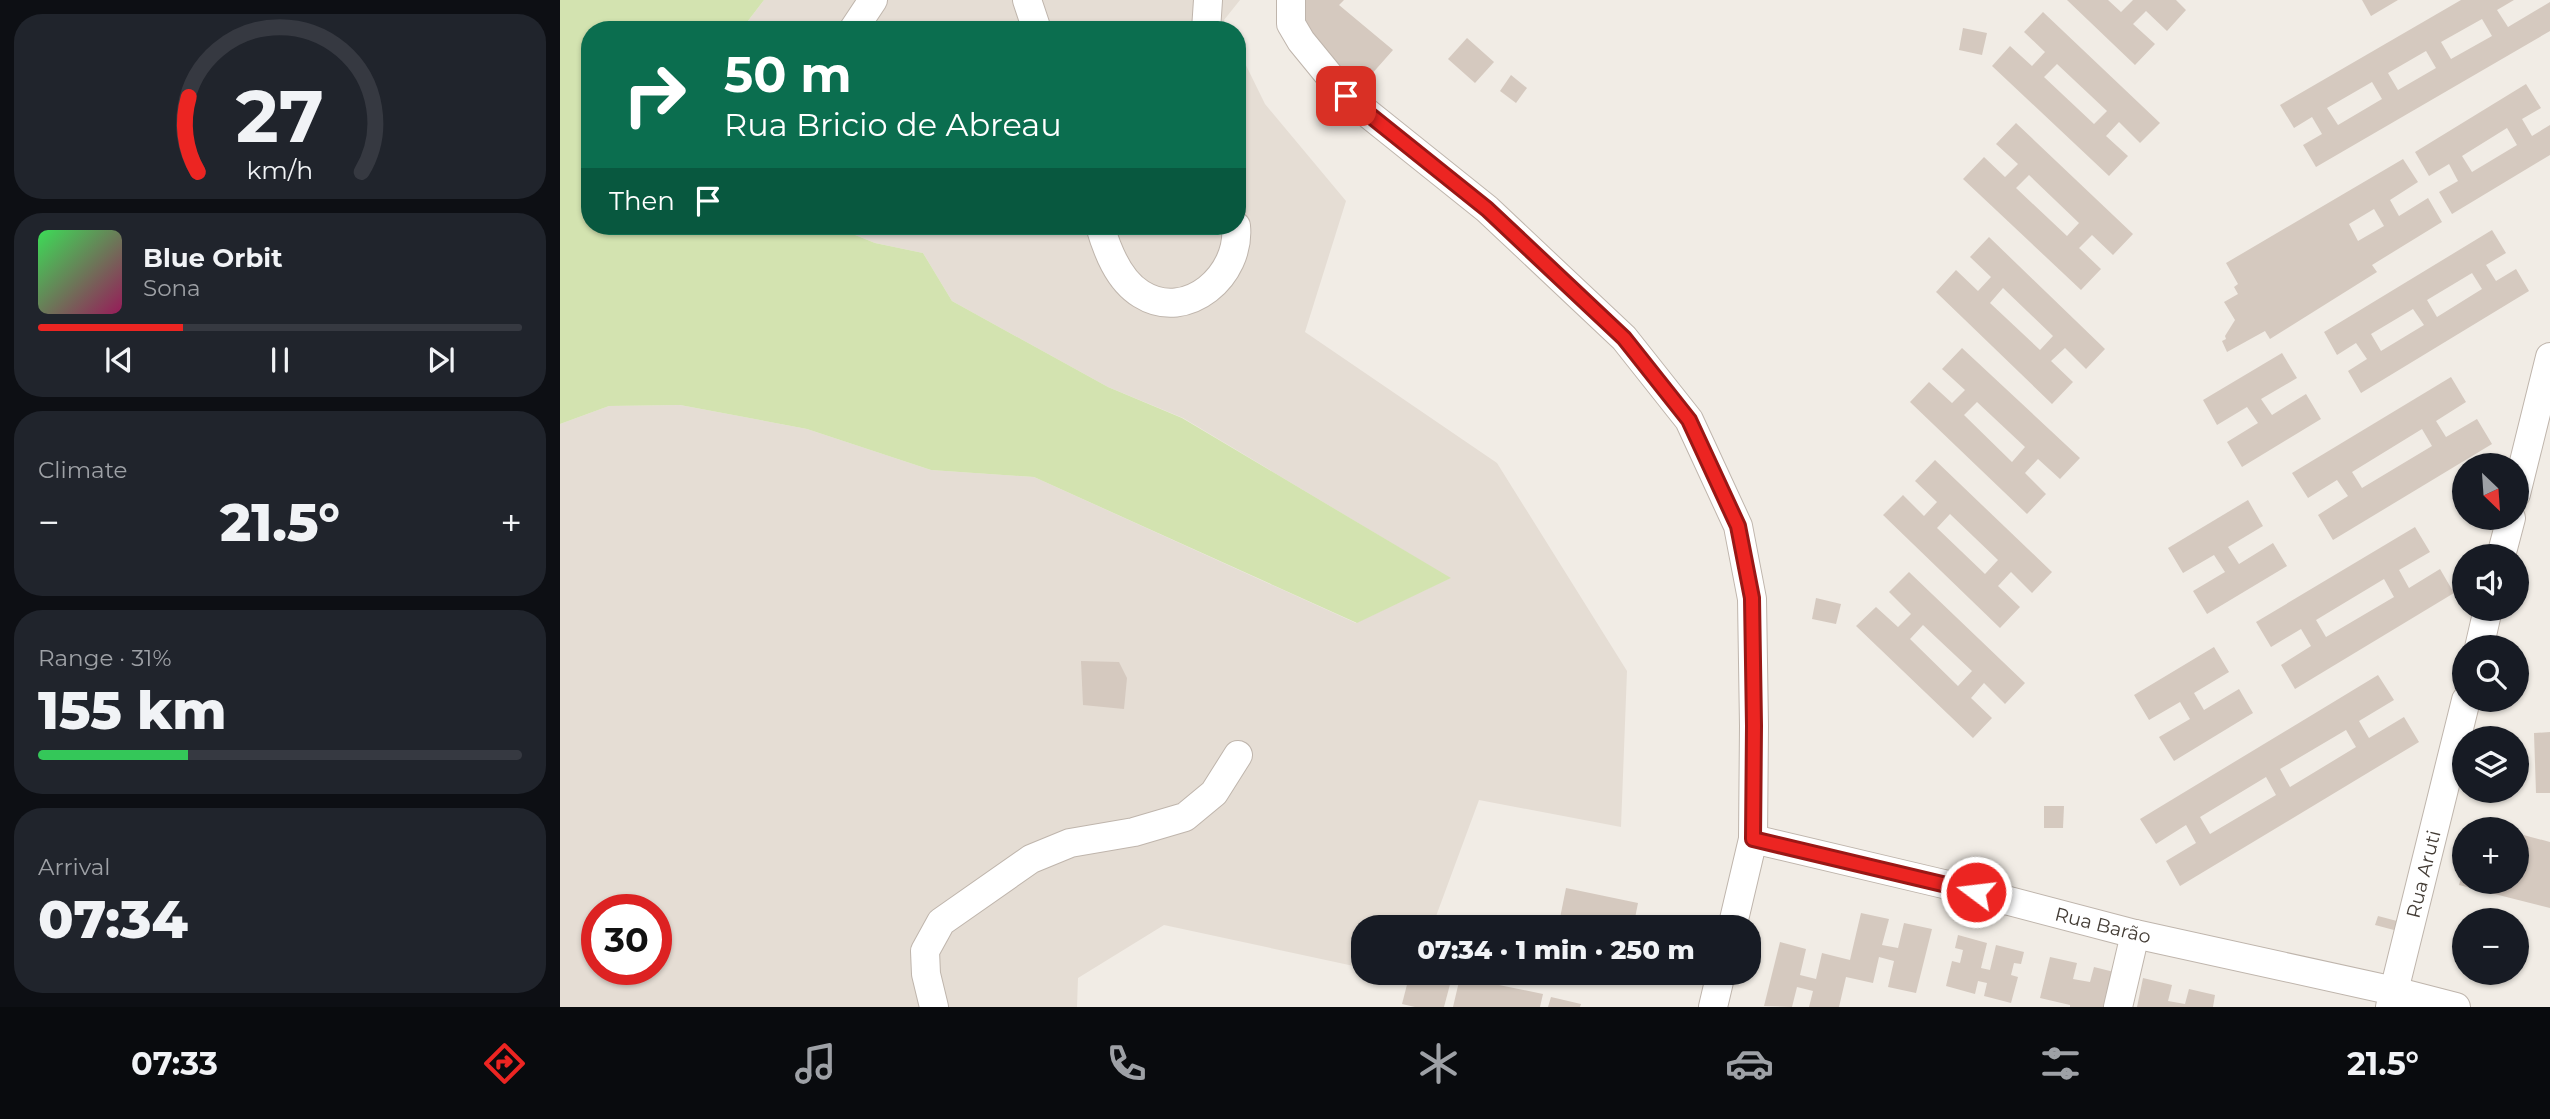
<!DOCTYPE html>
<meta charset="utf-8">
<style>
:root{--surface:#171b24;--page:#20242c;--text:#f1f3f6;--muted:#9ea1a6;--line:#363941;--accent:#ec2522}
body{margin:0;font-family:Montserrat,sans-serif;background:var(--page);color:var(--text);height:100vh;display:flex;flex-direction:column;font-size:26px;white-space:nowrap}
*{box-sizing:border-box;margin:0}
p{font-size:23px;color:var(--muted)}
.icon{flex:none;width:38px;height:38px;fill:none;stroke:currentColor;stroke-width:2;stroke-linecap:round;stroke-linejoin:round}
.map{position:relative;flex:1;overflow:hidden}
.details{display:flex;flex-direction:column;gap:14px;padding:14px;background:#0d0f14;width:560px}
.details>*{flex:none}
.banner{position:absolute;left:21px;top:21px;width:665px;height:214px;border-radius:28px;box-shadow:0 2px 5px #0004;background:#0b6e4f;color:#fff;overflow:hidden}
.needle{width:46px;rotate:155deg}
.tools{position:absolute;left:1892px;top:453px;display:grid;gap:14px}
.tools a{display:grid;place-items:center;width:77px;height:77px;border-radius:50%;background:var(--surface);box-shadow:0 2px 5px #0004;font-size:35px}
.speed{position:absolute;left:21px;top:894px;display:flex;gap:14px;font-size:35px;font-weight:700;text-align:center}
.speed>*{display:grid;place-content:center;width:91px;height:91px;border-radius:50%;background:var(--surface);box-shadow:0 2px 5px #0004;line-height:1}
.speed .limit{border:10px solid #d22;background:#fff;color:#111}
.pin{position:absolute;display:grid;place-items:center;width:60px;height:60px;color:#fff;margin:-30px;border-radius:14px;box-shadow:0 4px 10px #0006}
.me{position:absolute;width:77px;margin:-38px;rotate:285deg;stroke-linejoin:round;filter:drop-shadow(0 0 5px #0008)}
.turn{display:flex;align-items:center;gap:24px;height:147px;padding:0 28px;font-size:32px}
.turn .icon{width:91px;height:91px;stroke-width:2.5}
.turn b{display:block;font-size:49px;line-height:60px}
.then{display:flex;align-items:center;height:66px;padding:0 28px;background:#0003;gap:14px;font-size:26px}
.big{font-size:52px;font-weight:800;line-height:1.1}
.details .card{flex:1;display:flex;flex-direction:column;justify-content:center;gap:10px;min-width:0;padding:0 24px;border-radius:28px;background:var(--page)}
.details .dial{align-items:center;gap:0}
.dial svg{height:182px;overflow:visible;fill:none;stroke:var(--line);stroke-width:7;stroke-linecap:round;text-anchor:middle}
.dial text{fill:var(--text);stroke:none}
.song{display:flex;align-items:center;gap:21px}
.cover{width:84px;height:84px;border-radius:10px;background:linear-gradient(135deg,hsl(130 70% 55%),hsl(330 70% 35%))}
.played{height:7px;border-radius:4px;background:linear-gradient(90deg,var(--accent) 30%,var(--line) 30%)}
.keys{display:flex;justify-content:space-around;direction:ltr}
.heat{display:flex;justify-content:space-between;align-items:center;font-size:38px;direction:ltr}
.charge{height:10px;border-radius:5px;background:linear-gradient(90deg,#34c759 31%,var(--line) 0)}
.trip{position:absolute;left:791px;top:915px;width:410px;height:70px;border-radius:28px;background:var(--surface);box-shadow:0 2px 5px #0004;font-weight:800;line-height:70px;text-align:center}
.tab-bar{display:flex;height:112px;justify-content:space-around;align-items:center;background:#090b0e;color:var(--muted)}
.tab-bar .icon{width:49px;height:49px}
.tab-bar .selected{color:var(--accent)}
.tab-bar b{font-size:32px;color:var(--text)}
main{display:flex;flex:1;min-height:0}
.map>svg:first-child{display:block}
.residential{fill:#e5ddd4;fill-rule:evenodd}
.green{fill:#d3e3b0}
.building{fill:#d5c9bf;fill-rule:evenodd}
.lines{fill:none;stroke-linecap:round;stroke-linejoin:round}
.minor-casing{stroke:#bfb5ac;stroke-width:30}
.minor{stroke:#fff;stroke-width:28}
.route-casing{stroke:#991816;stroke-width:18}
.route{stroke:#ec2522;stroke-width:12}
.labels{text-anchor:middle;stroke-width:7;stroke-linejoin:round;paint-order:stroke}
.street-label{font-size:19px;fill:#433c35;stroke:#fff}
</style>
<main>
<section class="details">
<div class="card dial"><svg viewBox="0 0 100 80">
<path d="M14 69A42 42 0 1 1 86 69"/>
<path d="M14 69A42 42 0 0 1 10 36" stroke="#ec2522"/>
<text x="50" y="56" font-size="32" font-weight="700">27</text>
<text x="50" y="72" font-size="11">km/h</text>
</svg></div>
<div class="card">
<div class="song"><i class="cover"></i><div><b>Blue Orbit</b><p>Sona</p></div></div>
<div class="played"></div>
<div class="keys"><svg class="icon" aria-label="previous" viewBox="0 0 24 24"><path d="M18 5L8 12l10 7zM5 5v14"/></svg><svg class="icon" aria-label="pause" viewBox="0 0 24 24"><path d="M8 5v14M16 5v14"/></svg><svg class="icon" aria-label="next" viewBox="0 0 24 24"><path d="M6 5l10 7-10 7zM19 5v14"/></svg></div>
</div>
<div class="card"><p>Climate</p>
<div class="heat"><a>−</a><b class="big">21.5°</b><a>+</a></div>
</div>
<div class="card"><p>Range · 31%</p><b class="big">155 km</b><div class="charge"></div></div>
<div class="card"><p>Arrival</p><b class="big">07:34</b></div>
</section>
<div class="map">
<svg width="1990" height="1007" viewBox="0 0 1990 1007">
<rect width="100%" height="100%" fill="#f1ece5"/>
<!-- residential -->
<g class="residential">
<polygon points="204,0 680,0 664,20 669,30 181,30"/>
<path d="M677,47L705,104L786,201L745,332L937,463L1067,671L1061,827L919,800L872,927L803,928V968L604,925L518,978L517,1007H0V424L49,406L120,405L247,429L371,470L474,477L796,623L890,578L623,418L548,387L392,301L363,253L315,243L273,226H677ZM37,910H96V970H37Z"/>
</g>
<!-- green -->
<polygon class="green" points="0,0 204,0 181,30 30,30 30,226 273,226 315,243 363,253 392,301 548,387 622,418 891,578 797,623 474,477 371,470 247,429 120,405 49,406 0,424"/>
<!-- building -->
<g class="building">
<polygon points="744,0 784,0 779,5 833,50 802,85 734,25"/>
<polygon points="1507,0 1548,0 1561,12 1573,0 1616,0 1626,10 1607,31 1586,11 1573,24 1595,44 1575,65"/>
<polygon points="1802,0 1838,0 1811,16"/>
<path d="M1901,0H1954L1937,10L1948,27L1990,2V31L1756,167L1743,145L1762,134L1752,117L1734,128L1720,105ZM1922,19L1932,36L1891,59L1881,42ZM1866,51L1876,68L1838,90L1828,73ZM1812,82L1822,99L1778,125L1767,108Z"/>
<path d="M1483,12L1600,123L1580,143L1559,122L1546,136L1568,156L1549,176L1432,66L1450,46L1472,66L1485,52L1464,32ZM1497,64L1547,111L1534,124L1484,77Z"/>
<polygon points="1403,28 1427,33 1422,55 1399,50"/>
<polygon points="907,38 934,62 915,83 888,59"/>
<polygon points="951,75 967,88 956,103 940,91"/>
<path d="M1966,84L1981,108L1962,119L1972,136L1990,125V155L1892,214L1879,192L1898,181L1889,164L1869,176L1855,152ZM1947,128L1957,145L1912,172L1902,156Z"/>
<path d="M1456,123L1573,234L1553,255L1532,235L1519,248L1541,269L1521,290L1403,179L1424,157L1445,177L1458,164L1436,144ZM1469,175L1519,223L1507,236L1456,188Z"/>
<path d="M1843,159L1858,182L1830,200L1839,216L1868,198L1882,222L1812,265L1817,272L1710,339L1705,331L1667,352L1662,341L1666,339L1665,336L1675,320L1664,302L1678,294L1674,287L1678,284L1666,263ZM1814,209L1824,226L1798,241L1789,224Z"/>
<path d="M1932,230L1946,253L1926,265L1936,281L1956,269L1969,291L1801,393L1788,371L1807,359L1796,343L1777,355L1764,332ZM1912,273L1922,289L1877,317L1867,300ZM1853,309L1864,325L1821,351L1811,334Z"/>
<path d="M1429,237L1545,349L1526,369L1505,348L1491,361L1513,382L1492,404L1376,292L1396,270L1418,291L1431,277L1410,257ZM1443,288L1493,336L1480,350L1430,303Z"/>
<path d="M1402,348L1520,458L1500,479L1478,459L1465,473L1486,494L1467,514L1350,402L1369,382L1392,403L1405,390L1382,369ZM1417,402L1465,447L1452,462L1404,415Z"/>
<polygon points="1722,353 1737,378 1701,399 1712,415 1746,394 1761,419 1682,467 1667,442 1698,423 1687,407 1657,425 1643,400"/>
<path d="M1891,377L1906,402L1876,421L1886,437L1917,419L1932,444L1773,540L1758,515L1788,496L1777,480L1748,498L1732,473ZM1862,429L1872,446L1802,488L1792,472Z"/>
<path d="M1375,460L1492,572L1472,593L1451,572L1438,586L1460,607L1440,628L1323,515L1343,495L1364,516L1377,502L1355,481ZM1390,514L1438,560L1425,574L1377,528Z"/>
<polygon points="1688,500 1703,526 1668,547 1679,564 1713,543 1727,566 1647,614 1633,591 1665,572 1654,555 1623,573 1608,548"/>
<path d="M1855,527L1870,552L1839,570L1849,588L1880,569L1894,593L1735,689L1721,665L1751,646L1741,629L1711,647L1696,622ZM1824,579L1834,597L1766,637L1756,620Z"/>
<path d="M1349,572L1465,683L1445,704L1424,683L1411,698L1432,718L1413,738L1296,626L1316,607L1338,627L1351,614L1329,592ZM1363,625L1412,671L1398,686L1350,639Z"/>
<polygon points="1256,598 1281,604 1276,624 1252,619"/>
<polygon points="1654,647 1669,672 1634,693 1644,710 1679,689 1693,713 1614,761 1599,737 1630,719 1620,702 1589,720 1574,695"/>
<polygon points="521,661 559,662 567,678 564,709 523,705"/>
<path d="M1818,675L1834,700L1799,721L1809,738L1844,717L1859,742L1620,886L1606,861L1636,843L1626,825L1596,844L1580,819ZM1786,730L1796,747L1730,787L1720,769ZM1706,777L1716,795L1650,834L1640,817Z"/>
<polygon points="1990,732 1990,793 1976,793 1974,733"/>
<polygon points="1484,806 1504,806 1503,828 1484,828"/>
<polygon points="1956,833 1990,842 1990,908 1899,885 1903,871 1904,882 1956,882"/>
<polygon points="1006,888 1078,903 1073,928 998,928"/>
<polygon points="1301,913 1329,919 1322,945 1338,948 1344,923 1372,929 1356,993 1328,987 1334,961 1319,957 1313,983 1286,977 1279,1007 1249,1007 1253,991 1237,987 1232,1007 1204,1006 1220,942 1246,949 1240,975 1256,979 1262,953 1290,960"/>
<polygon points="1818,916 1837,921 1834,930 1815,925"/>
<polygon points="1398,935 1427,943 1421,968 1430,970 1436,945 1464,952 1461,964 1454,963 1451,975 1458,977 1451,1003 1424,996 1427,983 1418,981 1415,994 1386,986 1392,961 1400,963 1403,950 1395,948"/>
<polygon points="1490,957 1517,963 1513,979 1530,982 1534,967 1562,974 1555,1007 1510,1007 1510,1005 1480,998"/>
<polygon points="850,973 893,973 884,1007 855,1007 842,1004"/>
<polygon points="901,973 916,973 940,979 939,985 983,994 980,1007 893,1007"/>
<polygon points="1583,978 1612,985 1608,1001 1625,1004 1629,989 1655,995 1653,1007 1577,1007"/>
<polygon points="991,997 1021,1004 1020,1007 988,1007"/>
</g>
<g class="lines">
<!-- minor casing -->
<g class="minor-casing">
<g id="minor">
<polyline points="467,0 477,30"/>
<polyline points="731,0 731,24 741,41 786,96 927,209 1064,338 1129,420 1178,526 1192,599 1194,726 1193,839 1172,928"/>
<polyline points="293,30 313,0"/>
<polyline points="646,30 648,0"/>
<path d="M540,226C547,250 558,280 581,294C627,323 681,275 676,226"/>
<polyline points="1956,494 1990,357"/>
<polyline points="1941,556 1951,518"/>
<polyline points="1919,648 1928,609"/>
<polyline points="1193,839 1392,886 1575,934 1834,991 1896,1007"/>
<polyline points="374,1007 366,974 365,951 381,922 471,859 510,843 574,832 625,817 654,793 678,755"/>
<polyline points="1153,1007 1161,973"/>
<polyline points="1558,1007 1575,934"/>
<polyline points="1830,1007 1906,700"/>
</g>
</g>
<!-- minor -->
<use href="#minor" class="minor"/>
</g>
<g class="lines">
<!-- route casing -->
<g class="route-casing">
<polyline id="route" points="786,96 927,209 1064,338 1129,420 1178,526 1192,598 1194,726 1193,839 1416,892"/>
</g>
<!-- route -->
<use href="#route" class="route"/>
</g>
<g class="labels">
<!-- street labels -->
<g class="street-label">
<text transform="translate(1863 874) rotate(-76)" y="7">Rua Aruti</text>
<text transform="translate(1543 925) rotate(14)" y="7">Rua Barão</text>
</g>
</g>
</svg>
<div class="tools">
<a><svg class="needle" viewBox="-14 -14 28 28"><path d="M0-13l5 13h-10z" fill="#e53935"/><path d="M0 13l5-13h-10z" fill="#9ea1a6"/></svg></a>
<a><svg class="icon" aria-label="sound" viewBox="0 0 24 24"><path d="M4 9h4l5-4v14l-5-4H4zM17 9q2 3 0 6"/></svg></a>
<a><svg class="icon" aria-label="search" viewBox="0 0 24 24"><circle cx="10" cy="10" r="6"/><path d="M15 15l6 6"/></svg></a>
<a><svg class="icon" aria-label="layers" viewBox="0 0 24 24"><path d="M12 4l9 5-9 5-9-5zM3 14l9 5 9-5"/></svg></a>
<a>+</a>
<a>−</a>
</div>
<div class="speed"><div class="limit">30</div></div>
<div class="pin" style="left:786px;top:96px;background:#d93025"><svg class="icon" aria-label="arrive" viewBox="0 0 24 24"><path d="M6 21V4h12l-3 4 3 4H6"/></svg></div>
<svg class="me" style="left:1416px;top:892px" viewBox="-20 -20 40 40"><circle r="17" fill="#ec2522" stroke="#fff" stroke-width="3"/><path d="M0-11L8 9 0 5-8 9z" fill="#fff"/></svg>
<div class="trip">07:34 · 1 min · 250 m</div>
<div class="banner">
<div class="turn"><svg class="icon" aria-label="right" viewBox="0 0 24 24"><path d="M7 20v-9h11M14 6l5 5-5 5"/></svg><div><b>50 m</b>Rua Bricio de Abreau</div></div>
<div class="then">Then<svg class="icon" aria-label="arrive" viewBox="0 0 24 24"><path d="M6 21V4h12l-3 4 3 4H6"/></svg></div>
</div>
</div>
</main>
<nav class="tab-bar">
<b>07:33</b>
<svg class="icon selected" aria-label="directions" viewBox="0 0 24 24"><path d="M12 3l9 9-9 9-9-9zM9 14v-3h6M13 9l2 2-2 2"/></svg>
<svg class="icon" aria-label="music" viewBox="0 0 24 24"><path d="M9 18V5l10-2v13"/><circle cx="6" cy="18" r="3"/><circle cx="16" cy="16" r="3"/></svg>
<svg class="icon" aria-label="phone" viewBox="0 0 24 24"><path d="M5 4h4l2 5-3 2q2 4 5 5l2-3 5 2v4C11 20 4 13 5 4z"/></svg>
<svg class="icon" aria-label="climate" viewBox="0 0 24 24"><path d="M12 3v18M4 7l16 10M4 17L20 7"/></svg>
<svg class="icon" aria-label="car" viewBox="0 0 24 24"><path d="M5 17H2v-5l4-1 3-4h7l3 4 3 1v5h-3M9 17h6M6 11h13"/><circle cx="7" cy="17" r="2"/><circle cx="17" cy="17" r="2"/></svg>
<svg class="icon" aria-label="filters" viewBox="0 0 24 24"><path d="M4 7h16M4 17h16"/><circle cx="9" cy="7" r="2"/><circle cx="15" cy="17" r="2"/></svg>
<b>21.5°</b>
</nav>
